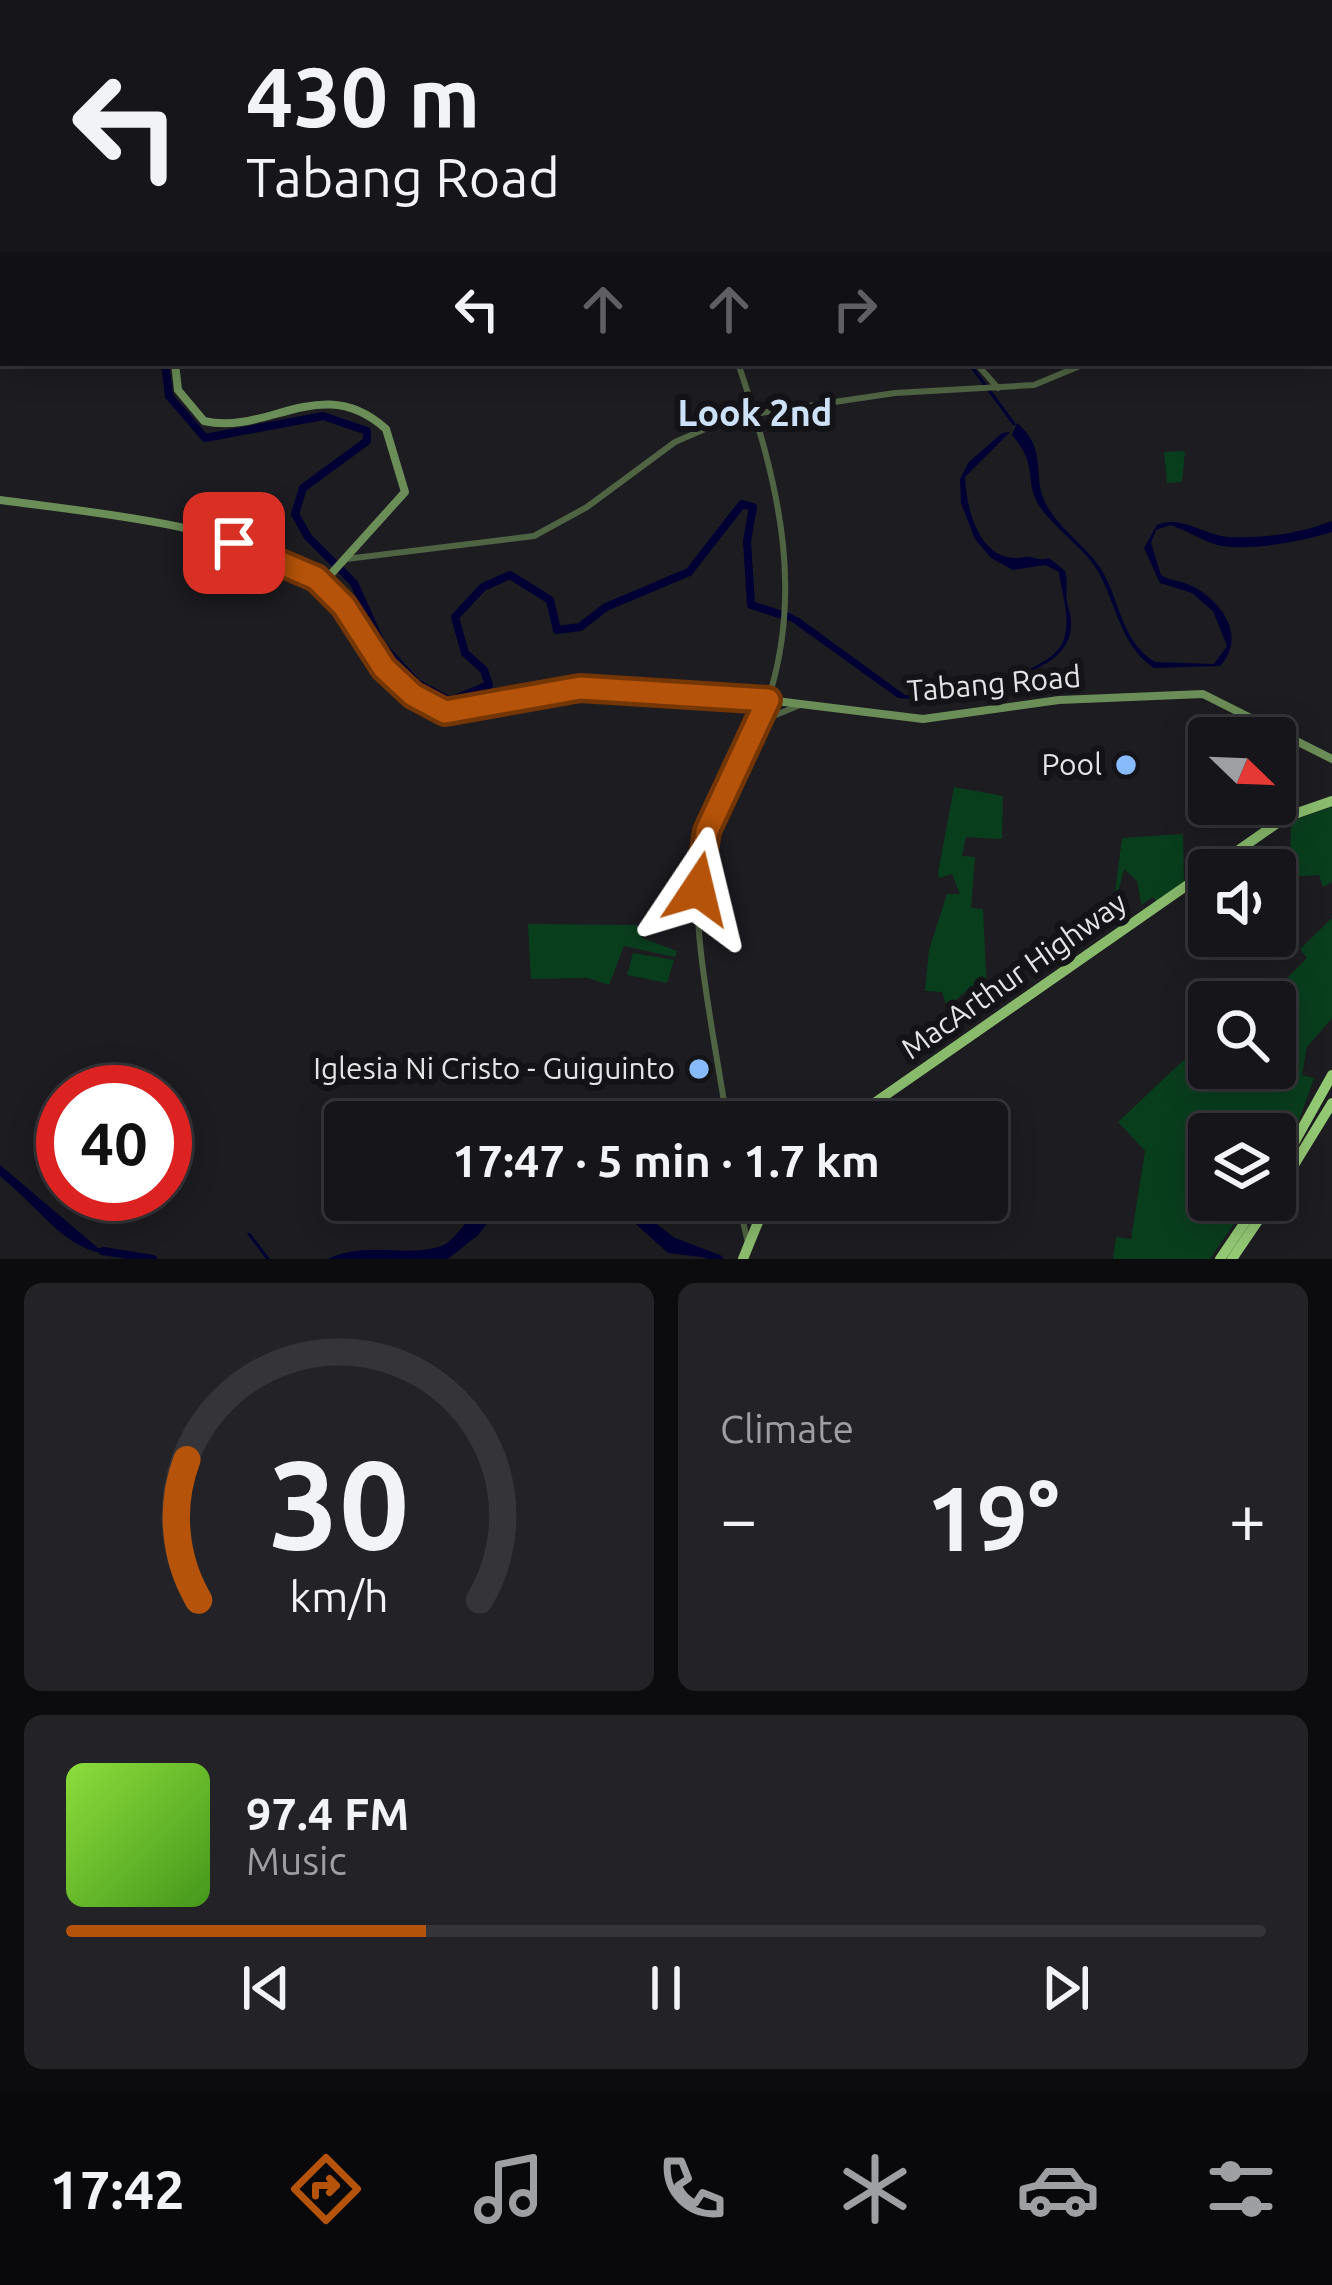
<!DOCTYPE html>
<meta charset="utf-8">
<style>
:root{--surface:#161519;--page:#232226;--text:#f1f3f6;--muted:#9e9fa2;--line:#353438;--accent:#b45309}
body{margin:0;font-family:Ubuntu,sans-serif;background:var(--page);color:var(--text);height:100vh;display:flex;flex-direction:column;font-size:45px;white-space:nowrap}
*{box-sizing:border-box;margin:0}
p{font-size:39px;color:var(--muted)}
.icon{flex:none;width:66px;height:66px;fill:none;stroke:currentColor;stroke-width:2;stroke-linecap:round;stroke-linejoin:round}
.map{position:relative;height:1259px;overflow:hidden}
.sheet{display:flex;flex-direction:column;gap:24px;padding:24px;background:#0c0c0e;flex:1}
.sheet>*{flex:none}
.guide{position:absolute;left:0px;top:0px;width:1332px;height:366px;box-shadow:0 6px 30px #0003,0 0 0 3px var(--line);background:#161519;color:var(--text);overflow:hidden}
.needle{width:78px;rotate:113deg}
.fabs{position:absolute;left:1188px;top:717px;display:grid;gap:24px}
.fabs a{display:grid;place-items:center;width:108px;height:108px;border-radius:12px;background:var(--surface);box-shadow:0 6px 30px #0003,0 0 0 3px var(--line);font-size:60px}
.speed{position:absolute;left:36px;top:1065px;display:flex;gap:24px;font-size:60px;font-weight:700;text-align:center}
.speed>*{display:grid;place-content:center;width:156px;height:156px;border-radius:50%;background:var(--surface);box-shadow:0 6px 30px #0003,0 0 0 3px var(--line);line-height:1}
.speed .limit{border:18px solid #d22;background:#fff;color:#111}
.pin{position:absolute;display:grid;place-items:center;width:102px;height:102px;color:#fff;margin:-51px;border-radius:24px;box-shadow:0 6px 18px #0006}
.me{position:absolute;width:132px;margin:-66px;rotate:10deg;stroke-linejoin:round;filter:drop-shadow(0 0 9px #0008)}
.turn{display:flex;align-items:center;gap:42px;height:252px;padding:0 48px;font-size:54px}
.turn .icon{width:156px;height:156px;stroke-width:2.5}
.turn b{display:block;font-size:84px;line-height:102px}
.lanes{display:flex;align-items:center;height:114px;padding:0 48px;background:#0003;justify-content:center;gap:60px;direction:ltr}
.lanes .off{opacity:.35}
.big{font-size:90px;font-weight:700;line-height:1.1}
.sheet .card{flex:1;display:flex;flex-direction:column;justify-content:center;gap:18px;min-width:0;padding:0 42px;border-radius:18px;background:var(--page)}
.sheet .dial{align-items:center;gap:0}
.dial svg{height:312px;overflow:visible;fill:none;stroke:var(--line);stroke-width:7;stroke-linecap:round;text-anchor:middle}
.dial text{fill:var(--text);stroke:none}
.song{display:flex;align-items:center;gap:36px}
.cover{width:144px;height:144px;border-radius:18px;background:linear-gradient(135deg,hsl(90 70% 55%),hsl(100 70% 35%))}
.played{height:12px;border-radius:6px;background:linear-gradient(90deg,var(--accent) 30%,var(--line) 30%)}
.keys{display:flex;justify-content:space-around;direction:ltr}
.heat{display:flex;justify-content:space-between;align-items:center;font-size:66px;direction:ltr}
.sheet .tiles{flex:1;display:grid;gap:24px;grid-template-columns:1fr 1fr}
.card:last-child{grid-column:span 2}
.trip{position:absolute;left:324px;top:1101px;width:684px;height:120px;border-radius:12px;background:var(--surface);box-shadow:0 6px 30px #0003,0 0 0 3px var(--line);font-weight:700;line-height:120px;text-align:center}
.tabs{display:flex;height:192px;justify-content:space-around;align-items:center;background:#09080a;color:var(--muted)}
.tabs .icon{width:84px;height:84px}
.tabs .on{color:var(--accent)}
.tabs b{font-size:54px;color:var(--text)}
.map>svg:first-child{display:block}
.green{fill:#093e1d}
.water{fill:#000034}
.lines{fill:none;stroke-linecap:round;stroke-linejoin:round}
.stream{stroke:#000034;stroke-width:3}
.river{stroke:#000034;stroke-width:8}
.tertiary{stroke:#4f6443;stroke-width:6}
.secondary{stroke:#6b8d57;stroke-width:8}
.trunk{stroke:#8abb6d;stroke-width:10}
.motorway{stroke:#94c974;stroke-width:10}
.route-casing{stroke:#753606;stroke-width:30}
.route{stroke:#b45309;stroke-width:21}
.poi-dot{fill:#87bbfc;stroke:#141318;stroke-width:4.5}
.labels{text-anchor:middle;stroke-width:12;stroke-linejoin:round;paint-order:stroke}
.street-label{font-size:30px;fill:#e4e3e6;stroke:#141318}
.poi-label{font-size:30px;fill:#e4e3e6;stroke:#141318;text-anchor:end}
.quarter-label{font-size:36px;font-weight:bold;fill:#cde1f9;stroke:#141318}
</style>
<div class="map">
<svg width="1332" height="1259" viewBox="0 0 1332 1259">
<rect width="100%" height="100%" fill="#1d1c21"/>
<!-- green -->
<g class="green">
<polygon points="1185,451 1182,482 1167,483 1164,452"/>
<polygon points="954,787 1003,796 1002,839 966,837 962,856 975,857 971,908 983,909 987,991 968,990 947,1007 942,992 925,991 929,950 947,894 960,894 952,874 939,878 938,873"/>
<polygon points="1332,807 1332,882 1323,887 1319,875 1290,877 1291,821"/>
<polygon points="1183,834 1184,884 1157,903 1153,897 1141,905 1143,913 1137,881 1124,869 1112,916 1122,838"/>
<polygon points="1332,918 1332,1018 1307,1047 1302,1075 1314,1078 1296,1129 1275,1163 1275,1134 1209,1134 1209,1200 1250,1200 1210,1259 1113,1259 1116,1237 1131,1239 1145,1151 1118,1122 1209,1036 1209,1068 1275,1068 1275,1002 1263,1002 1307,958 1300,949"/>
<polygon points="528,924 637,925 642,938 677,951 675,957 624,946 609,985 588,978 531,979"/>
<polygon points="633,953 674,960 667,983 627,975"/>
</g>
<!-- water -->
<g class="water">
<path d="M1017,423C1047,448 1033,474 1044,500C1056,527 1083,543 1099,566C1120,596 1119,640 1155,662L1214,664L1227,646L1213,611L1192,593L1160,583L1144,548L1157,525C1179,514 1206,536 1230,537C1267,538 1298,534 1332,521V532C1304,541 1240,554 1211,543C1198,538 1186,530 1170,525L1156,530L1151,543L1161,575C1170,581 1178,580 1187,584C1218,596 1249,635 1220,666L1154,668C1121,646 1117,607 1099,573C1087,550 1053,528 1038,504C1024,479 1039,466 1012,435Z"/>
<path d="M1010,432L965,477C966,510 981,566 1024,557C1033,555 1037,562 1049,558L1065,571C1069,584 1064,594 1068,606C1087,665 1014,678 974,687C949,692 923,701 898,698L788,619L790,614L799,618L905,695C941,697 1054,676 1064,639C1071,616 1061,591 1059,572L1045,565L1013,570L991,558L975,539L961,503L960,479L969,462L1002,433Z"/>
<path d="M0,1165L98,1248L158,1259C64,1259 64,1230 0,1176Z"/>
<path d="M482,1200H505L478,1235L448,1259H328C364,1240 409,1259 444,1245C459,1236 471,1214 482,1200Z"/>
<polygon points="609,1200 619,1200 669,1241 718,1259 668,1253"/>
</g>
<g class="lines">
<!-- stream -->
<g class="stream">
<polyline points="1172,3 1174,0"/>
<polyline points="969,363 1014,424"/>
<polyline points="249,1234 268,1259"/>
</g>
<!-- river -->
<g class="river">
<polyline points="0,294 3,292"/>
<polyline points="165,363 169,396 205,438 323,416 367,431 367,441 303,488 295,514 308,537 354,583 382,645 417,683 450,701 489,685 484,670 465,653 455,617 483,587 510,575 550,600 557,630 580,627 606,607 689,572 742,504 753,507 747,541 751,605 789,617"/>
<polyline points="619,1200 672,1241 719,1259"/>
<polyline points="103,1251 153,1259"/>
</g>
<!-- tertiary -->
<g class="tertiary">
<polyline points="577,0 579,3"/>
<polyline points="896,0 897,3"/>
<polyline points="1329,343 1332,342"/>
<polyline points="976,363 998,388"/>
<polyline points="346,559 534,536 587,507 675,442 733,417 895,393 1034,385 1087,363"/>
<polyline points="761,721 800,705"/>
<path d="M727,1122C718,1055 688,921 700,860C709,811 740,772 758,727C810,602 779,485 738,363"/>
<polyline points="738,1200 748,1243"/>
</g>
<!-- secondary -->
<g class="secondary">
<polyline points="108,0 108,3"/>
<polyline points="88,3 89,0"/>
<polyline points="0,81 3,80"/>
<path d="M175,363L178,390L204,421C268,436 322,371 386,429L405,492L322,584"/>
<path d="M0,500C86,512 242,525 312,576C365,613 377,692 445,711L580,688L768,700L923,719L1059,700L1203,694L1332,759"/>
</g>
<!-- trunk -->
<g class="trunk">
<polyline points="1210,870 1286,817 1332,801"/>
<polyline points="847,1122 1209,870"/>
<polyline points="743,1259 767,1200"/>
</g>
<!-- motorway -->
<g class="motorway">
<polyline points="1275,1177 1332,1075"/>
<polyline points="1275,1196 1332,1103"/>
<polyline points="1220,1259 1260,1200"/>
<polyline points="1232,1259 1272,1200"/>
</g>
</g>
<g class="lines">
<!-- route casing -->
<g class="route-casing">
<polyline id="route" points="234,543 316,578 344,606 384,668 413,695 445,712 580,688 768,700 707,831 698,889"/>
</g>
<!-- route -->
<use href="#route" class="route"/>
</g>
<!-- markers -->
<g class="poi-dot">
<circle cx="1126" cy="765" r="12"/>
<circle cx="699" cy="1069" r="12"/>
</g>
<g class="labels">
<!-- street labels -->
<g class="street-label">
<text transform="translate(994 684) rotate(-5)" y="10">Tabang Road</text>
<text transform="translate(1014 976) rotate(-35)" y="10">MacArthur Highway</text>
</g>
<!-- poi labels -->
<g class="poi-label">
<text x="1102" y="775">Pool</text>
<text x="675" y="1079">Iglesia Ni Cristo - Guiguinto</text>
</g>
<!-- quarter labels -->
<g class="quarter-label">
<text x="755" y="426">Look 2nd</text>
</g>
</g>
</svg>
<div class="fabs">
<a><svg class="needle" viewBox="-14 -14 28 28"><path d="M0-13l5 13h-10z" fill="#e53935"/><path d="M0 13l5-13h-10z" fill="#9e9fa2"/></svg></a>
<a><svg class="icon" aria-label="sound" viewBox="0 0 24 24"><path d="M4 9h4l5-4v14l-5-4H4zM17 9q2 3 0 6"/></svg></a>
<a><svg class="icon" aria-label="search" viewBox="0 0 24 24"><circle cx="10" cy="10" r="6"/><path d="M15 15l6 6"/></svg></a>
<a><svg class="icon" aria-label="layers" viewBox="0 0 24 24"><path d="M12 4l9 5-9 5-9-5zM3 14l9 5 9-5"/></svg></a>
</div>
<div class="speed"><div class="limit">40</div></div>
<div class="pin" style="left:234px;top:543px;background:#d93025"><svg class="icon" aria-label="arrive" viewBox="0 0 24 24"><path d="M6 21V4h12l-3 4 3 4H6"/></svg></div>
<svg class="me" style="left:698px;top:889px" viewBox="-20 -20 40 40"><path d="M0-17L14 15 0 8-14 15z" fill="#b45309" stroke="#fff" stroke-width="4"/></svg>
<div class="trip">17:47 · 5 min · 1.7 km</div>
<div class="guide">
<div class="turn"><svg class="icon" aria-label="left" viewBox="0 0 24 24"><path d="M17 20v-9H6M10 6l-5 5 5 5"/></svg><div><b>430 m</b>Tabang Road</div></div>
<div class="lanes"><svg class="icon" aria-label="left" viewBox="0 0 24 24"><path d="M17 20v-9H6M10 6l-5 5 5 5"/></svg><svg class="icon off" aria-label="ahead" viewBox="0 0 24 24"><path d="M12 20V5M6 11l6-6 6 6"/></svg><svg class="icon off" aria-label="ahead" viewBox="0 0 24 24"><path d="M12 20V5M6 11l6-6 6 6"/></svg><svg class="icon off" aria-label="right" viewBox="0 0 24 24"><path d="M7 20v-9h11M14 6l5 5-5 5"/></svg></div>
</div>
</div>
<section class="sheet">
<div class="tiles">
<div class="card dial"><svg viewBox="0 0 100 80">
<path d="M14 69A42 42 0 1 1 86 69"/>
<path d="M14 69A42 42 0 0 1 11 33" stroke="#b45309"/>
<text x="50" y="56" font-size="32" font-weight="700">30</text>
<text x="50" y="72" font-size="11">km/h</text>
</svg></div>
<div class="card"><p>Climate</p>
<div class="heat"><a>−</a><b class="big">19°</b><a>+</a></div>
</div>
<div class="card">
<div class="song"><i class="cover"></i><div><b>97.4 FM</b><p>Music</p></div></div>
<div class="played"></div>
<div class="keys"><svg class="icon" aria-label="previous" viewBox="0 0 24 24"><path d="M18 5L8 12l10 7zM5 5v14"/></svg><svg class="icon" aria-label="pause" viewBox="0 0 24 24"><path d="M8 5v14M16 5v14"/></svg><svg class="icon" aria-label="next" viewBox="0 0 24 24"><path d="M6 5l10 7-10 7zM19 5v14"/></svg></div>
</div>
</div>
</section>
<nav class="tabs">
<b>17:42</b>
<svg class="icon on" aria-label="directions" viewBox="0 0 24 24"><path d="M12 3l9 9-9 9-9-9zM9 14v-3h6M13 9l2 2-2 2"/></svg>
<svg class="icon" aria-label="music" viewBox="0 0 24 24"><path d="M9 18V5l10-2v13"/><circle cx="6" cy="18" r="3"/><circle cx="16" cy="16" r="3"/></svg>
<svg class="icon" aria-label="phone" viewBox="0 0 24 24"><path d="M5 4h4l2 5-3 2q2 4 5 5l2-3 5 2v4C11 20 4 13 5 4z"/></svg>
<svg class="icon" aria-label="climate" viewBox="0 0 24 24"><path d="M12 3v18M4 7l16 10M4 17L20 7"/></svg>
<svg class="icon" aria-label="car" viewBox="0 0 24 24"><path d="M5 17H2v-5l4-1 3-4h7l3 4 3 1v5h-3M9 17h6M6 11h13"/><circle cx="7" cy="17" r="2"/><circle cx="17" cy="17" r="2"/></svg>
<svg class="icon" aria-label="filters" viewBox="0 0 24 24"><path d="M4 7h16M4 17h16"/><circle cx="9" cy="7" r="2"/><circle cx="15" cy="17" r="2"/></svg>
</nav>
